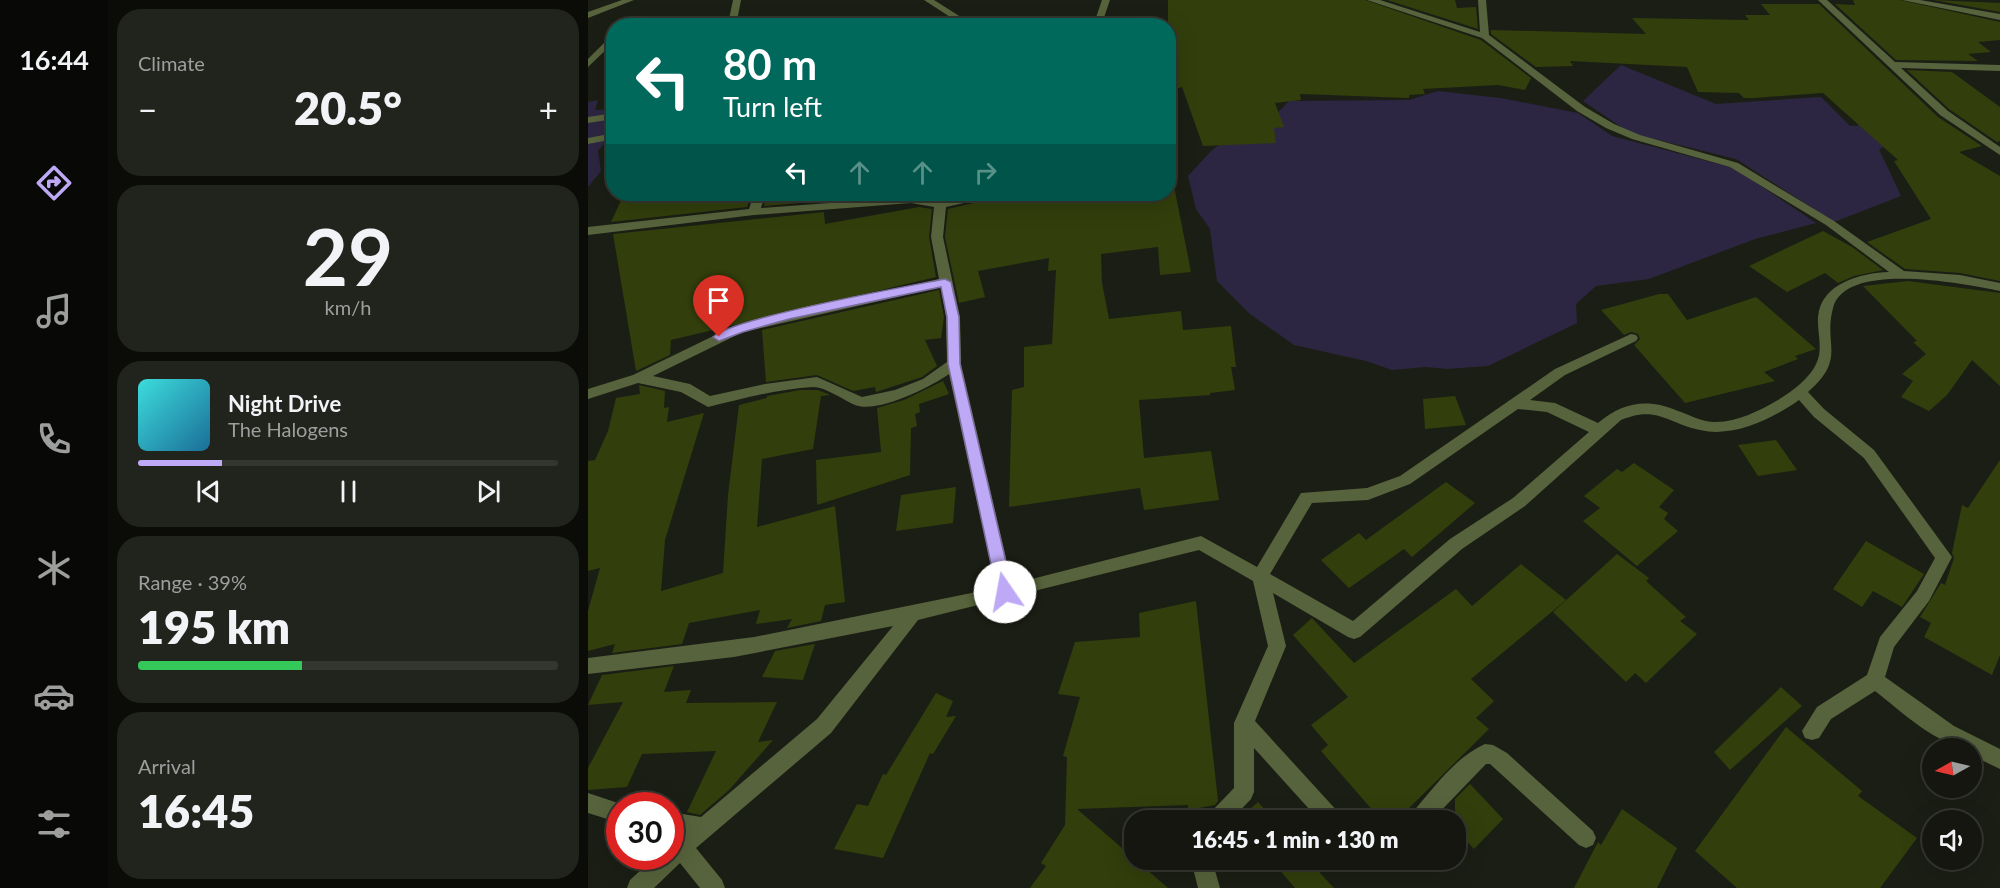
<!DOCTYPE html>
<meta charset="utf-8">
<style>
:root{--surface:#14160f;--page:#21231d;--text:#f1f3f6;--muted:#9d9f9e;--line:#33352f;--accent:#bda9f5}
body{margin:0;font-family:Lato,sans-serif;background:var(--page);color:var(--text);height:100vh;display:flex;flex-direction:column;font-size:22px;white-space:nowrap}
*{box-sizing:border-box;margin:0}
p{font-size:20px;color:var(--muted)}
.icon{flex:none;width:33px;height:33px;fill:none;stroke:currentColor;stroke-width:2;stroke-linecap:round;stroke-linejoin:round}
.map{position:relative;flex:1;overflow:hidden}
.side{display:flex;flex-direction:column;gap:9px;padding:9px;background:#0b0c08;width:480px}
.side>*{flex:none}
.hud{position:absolute;left:18px;top:18px;width:570px;height:183px;border-radius:24px;box-shadow:0 6px 24px #0002,0 0 0 2px var(--line);background:#00695c;color:#fff;overflow:hidden}
.needle{width:39px;rotate:262deg}
.controls{position:absolute;left:1334px;top:738px;display:grid;gap:12px}
.controls a{display:grid;place-items:center;width:60px;height:60px;border-radius:50%;background:var(--surface);box-shadow:0 6px 24px #0002,0 0 0 2px var(--line);font-size:30px}
.speed{position:absolute;left:18px;top:792px;display:flex;gap:12px;font-size:30px;font-weight:700;text-align:center}
.speed>*{display:grid;place-content:center;width:78px;height:78px;border-radius:50%;background:var(--surface);box-shadow:0 6px 24px #0002,0 0 0 2px var(--line);line-height:1}
.speed .limit{border:9px solid #d22;background:#fff;color:#111}
.pin{position:absolute;display:grid;place-items:center;width:51px;height:51px;color:#fff;margin:-62px -26px;border-radius:50% 50% 50% 0;rotate:-45deg;box-shadow:0 0 6px #0007}
.pin .icon{rotate:45deg}
.me{position:absolute;width:66px;margin:-33px;rotate:348deg;stroke-linejoin:round;filter:drop-shadow(0 0 4px #0008)}
.turn{display:flex;align-items:center;gap:21px;height:126px;padding:0 18px;font-size:27px}
.turn .icon{width:78px;height:78px;stroke-width:2.5}
.turn b{display:block;font-size:42px;line-height:51px}
.lanes{display:flex;align-items:center;height:57px;padding:0 18px;background:#0003;justify-content:center;gap:30px;direction:ltr}
.lanes .off{opacity:.35}
.big{font-size:45px;font-weight:800;line-height:1.1}
.side .widget{flex:1;display:flex;flex-direction:column;justify-content:center;gap:9px;min-width:0;padding:0 21px;border-radius:24px;background:var(--page)}
.side .dial{align-items:center;gap:0}
.dial b{font-size:78px;line-height:1}
.song{display:flex;align-items:center;gap:18px}
.cover{width:72px;height:72px;border-radius:9px;background:linear-gradient(135deg,hsl(180 70% 55%),hsl(200 70% 35%))}
.played{height:6px;border-radius:3px;background:linear-gradient(90deg,var(--accent) 20%,var(--line) 20%)}
.keys{display:flex;justify-content:space-around;direction:ltr}
.heat{display:flex;justify-content:space-between;align-items:center;font-size:33px;direction:ltr}
.charge{height:9px;border-radius:4px;background:linear-gradient(90deg,#34c759 39%,var(--line) 0)}
.trip{position:absolute;left:536px;top:810px;width:342px;height:60px;border-radius:24px;background:var(--surface);box-shadow:0 6px 24px #0002,0 0 0 2px var(--line);font-weight:800;line-height:60px;text-align:center}
main{display:flex;flex:1;min-height:0}
.tab-bar{display:flex;flex-direction:column;width:108px;justify-content:space-around;align-items:center;background:#080906;color:var(--muted)}
.tab-bar .icon{width:42px;height:42px}
.tab-bar .active{color:var(--accent)}
.tab-bar b{font-size:27px;color:var(--text)}
.map>svg:first-child{display:block}
.green{fill:#2d2642}
.building{fill:#323e0c}
.lines{fill:none;stroke-linecap:round;stroke-linejoin:round}
.minor{fill:#57633c;fill-rule:evenodd}
.route{fill:#bda9f5;stroke:#7b6e9f;stroke-width:1.5}
</style>
<main>
<nav class="tab-bar">
<b>16:44</b>
<svg class="icon active" aria-label="directions" viewBox="0 0 24 24"><path d="M12 3l9 9-9 9-9-9zM9 14v-3h6M13 9l2 2-2 2"/></svg>
<svg class="icon" aria-label="music" viewBox="0 0 24 24"><path d="M9 18V5l10-2v13"/><circle cx="6" cy="18" r="3"/><circle cx="16" cy="16" r="3"/></svg>
<svg class="icon" aria-label="phone" viewBox="0 0 24 24"><path d="M5 4h4l2 5-3 2q2 4 5 5l2-3 5 2v4C11 20 4 13 5 4z"/></svg>
<svg class="icon" aria-label="climate" viewBox="0 0 24 24"><path d="M12 3v18M4 7l16 10M4 17L20 7"/></svg>
<svg class="icon" aria-label="car" viewBox="0 0 24 24"><path d="M5 17H2v-5l4-1 3-4h7l3 4 3 1v5h-3M9 17h6M6 11h13"/><circle cx="7" cy="17" r="2"/><circle cx="17" cy="17" r="2"/></svg>
<svg class="icon" aria-label="filters" viewBox="0 0 24 24"><path d="M4 7h16M4 17h16"/><circle cx="9" cy="7" r="2"/><circle cx="15" cy="17" r="2"/></svg>
</nav>
<section class="side">
<div class="widget"><p>Climate</p>
<div class="heat"><a>−</a><b class="big">20.5°</b><a>+</a></div>
</div>
<div class="widget dial"><b>29</b><p>km/h</p></div>
<div class="widget">
<div class="song"><i class="cover"></i><div><b>Night Drive</b><p>The Halogens</p></div></div>
<div class="played"></div>
<div class="keys"><svg class="icon" aria-label="previous" viewBox="0 0 24 24"><path d="M18 5L8 12l10 7zM5 5v14"/></svg><svg class="icon" aria-label="pause" viewBox="0 0 24 24"><path d="M8 5v14M16 5v14"/></svg><svg class="icon" aria-label="next" viewBox="0 0 24 24"><path d="M6 5l10 7-10 7zM19 5v14"/></svg></div>
</div>
<div class="widget"><p>Range · 39%</p><b class="big">195 km</b><div class="charge"></div></div>
<div class="widget"><p>Arrival</p><b class="big">16:45</b></div>
</section>
<div class="map">
<svg width="1412" height="888" viewBox="0 0 1412 888">
<rect width="100%" height="100%" fill="#1b1e14"/>
<!-- green -->
<g class="green">
<polygon points="1033,65 1128,104 1233,97 1262,126 1348,121 1334,134 1291,149 1313,196 1246,222 1148,159 1042,133 995,101"/>
<polygon points="850,91 912,98 990,113 1024,136 1146,168 1228,223 1167,239 1061,279 1008,286 988,304 989,323 900,366 859,369 838,367 804,370 778,361 706,345 662,314 629,281 622,229 608,209 600,176 624,150 652,130 679,124 701,101 821,100"/>
<polygon points="10,100 7,110 25,109 25,133 10,151 13,171 0,187 0,102"/>
</g>
<!-- building -->
<g class="building">
<polygon points="580,0 777,0 893,40 943,78 937,90 910,85 835,89 837,94 821,95 821,98 712,94 713,100 687,103 696,127 686,128 688,143 615,146 594,87 580,91"/>
<polygon points="799,0 867,0 869,8 888,7 890,29"/>
<polygon points="1265,0 1312,0 1412,22 1412,40 1390,42 1403,52 1380,54 1390,61 1308,60 1247,4 1267,5"/>
<polygon points="1345,0 1412,3 1412,12"/>
<polygon points="1173,4 1231,4 1350,117 1394,146 1371,152 1412,176 1412,281 1372,273 1317,269 1279,242 1343,219 1306,161 1310,160 1235,93 1166,98 1156,98 1151,93 1110,92 1099,67 982,61 985,66 948,67 903,34 903,30 1058,34 1044,18 1161,20 1157,15 1182,15"/>
<polygon points="1319,70 1364,72 1412,107 1412,141 1409,142 1361,109"/>
<polygon points="584,176 603,272 572,275 570,247 513,254 514,283 521,319 593,311 595,330 643,326 648,367 643,367 647,390 622,393 622,395 551,400 556,458 623,451 631,500 556,510 552,488 421,507 424,390 436,387 436,347 464,344 468,270 460,271 461,258 390,271 397,297 371,303 357,237 360,209 407,198 410,194 580,194 580,177"/>
<polygon points="36,194 164,194 159,207 23,222"/>
<polygon points="179,194 234,194 235,201 176,206"/>
<polygon points="331,207 344,209 341,237 348,277 83,340 82,355 48,371 25,234 236,212 237,224"/>
<polygon points="1235,231 1264,247 1295,270 1266,276 1250,283 1237,273 1199,292 1161,266"/>
<polygon points="1320,281 1412,293 1412,386 1384,360 1359,395 1341,411 1313,397 1325,381 1314,374 1338,354 1325,342 1329,341 1275,286"/>
<polygon points="351,290 356,317 353,338 337,340 349,366 334,377 288,392 287,387 265,391 229,375 178,382 174,330"/>
<polygon points="1071,294 1080,294 1099,320 1168,297 1228,349 1207,356 1210,359 1176,372 1187,381 1097,403 1046,345 1052,339 1050,334 1043,332 1036,335 1013,310"/>
<polygon points="355,381 361,394 331,404 332,412 327,414 329,426 323,428 322,475 229,505 228,460 293,452 289,408 316,400"/>
<polygon points="51,385 77,391 76,408 81,407 79,422 116,413 77,540 73,591 135,573 140,495 151,405 179,398 179,396 212,390 230,390 242,395 233,396 225,449 174,459 169,527 247,506 257,602 237,605 233,621 199,628 204,619 168,624 172,610 101,623 94,644 24,653 27,644 0,651 0,611 12,568 0,571 0,461 7,460 20,431 28,398 52,394"/>
<polygon points="867,396 878,425 837,429 835,399"/>
<polygon points="1188,440 1209,470 1170,476 1150,445"/>
<polygon points="1412,460 1412,655 1404,675 1336,637 1343,623 1332,617 1353,583 1357,585 1366,558 1364,553 1374,505 1380,508"/>
<polygon points="1046,463 1086,490 1071,507 1080,513 1076,519 1090,531 1049,566 995,521 1012,508 996,496 1029,469 1034,472"/>
<polygon points="858,482 887,503 824,557 816,549 761,588 733,560 771,533 778,540"/>
<polygon points="368,487 365,523 308,531 313,495"/>
<polygon points="1278,541 1336,574 1314,607 1285,591 1274,607 1245,589"/>
<polygon points="1029,554 1061,578 1058,581 1098,617 1092,621 1109,634 1058,683 1047,673 1038,682 965,612"/>
<polygon points="933,564 978,600 883,679 906,701 888,718 901,729 809,820 793,820 733,751 740,745 723,725 760,697 705,635 724,618 766,663 868,589 884,606"/>
<polygon points="608,601 630,801 627,805 600,810 600,805 489,809 580,888 442,888 458,866 453,863 477,825 479,757 475,756 492,697 470,694 487,642 552,637 551,613"/>
<polygon points="227,644 215,680 174,677 187,651"/>
<polygon points="86,666 76,692 103,690 98,703 189,702 170,742 185,740 141,790 112,815 99,812 128,751 54,754 39,787 0,790 0,768 35,702 0,705 14,675"/>
<polygon points="1193,687 1214,706 1142,770 1126,752"/>
<polygon points="348,693 365,701 358,717 368,716 345,754 342,753 295,858 246,849 269,804 280,806 295,774 298,775"/>
<polygon points="1198,727 1274,791 1270,796 1329,838 1292,888 1149,888 1107,851"/>
<polygon points="882,784 915,819 886,849 867,829 867,799"/>
<polygon points="670,802 686,820 650,820"/>
<polygon points="1034,809 1089,848 1069,888 986,888 1010,842 1013,845"/>
<polygon points="677,860 720,860 746,888 707,888 690,868 687,871"/>
</g>
<g class="lines">
<!-- minor -->
<g class="minor">
<polygon points="34,0 46,0 0,18 0,12"/>
<polygon points="145,0 153,0 148,26 107,26 141,19"/>
<polygon points="336,0 346,0 387,26 376,26"/>
<polygon points="514,0 522,0 513,26 505,26"/>
<path d="M779,0H792L892,32L890,0H898L901,35L997,107L1026,124L1052,135L1150,163L1246,221L1316,271L1372,275L1412,283V291C1378,284 1257,260 1245,308C1235,345 1259,358 1220,392L1236,409L1286,450L1364,557L1341,601L1306,647L1297,677L1366,726L1412,749V769L1383,755V748C1351,748 1312,710 1287,691L1243,719L1231,738L1224,740L1217,738L1214,731L1229,707L1279,675L1292,637L1329,591L1347,558L1276,458L1226,417L1211,400C1184,419 1146,438 1112,430C1079,423 1069,405 1033,420L937,506L874,549L772,637L766,639L760,637L685,593L698,646L667,721L751,813L754,820H731L666,748V792L663,799L643,820H619L622,813L646,788V723L680,646L665,581L611,550L330,620L243,733L108,848L134,880L137,888H112L92,863L66,888H39L42,880L68,856H82V842L92,834L82,832V812L113,817L229,719L305,626L146,657L0,674V658L166,637L408,588L361,374C343,387 289,414 267,405C255,400 238,387 225,387C189,389 154,399 120,407L93,392L50,383L0,399V389L45,375L146,326L351,279L343,237L346,207L323,203L166,215L0,235V227L161,209L166,194H177L173,208L323,197L352,202L390,194H408L407,196L358,207L355,237L372,317L373,364L424,584L613,536L669,567L713,493L779,488L812,476L967,369L1043,334L1048,335L1050,338L1048,341L977,375L942,400L967,403L1010,423C1035,402 1060,398 1090,411C1102,415 1112,421 1125,422C1148,423 1171,411 1190,400C1204,391 1222,379 1229,362C1235,348 1229,332 1230,317C1233,283 1273,273 1301,272L1238,225L1142,167L1044,139L1018,128L989,111L894,38ZM353,287L358,317L359,362L335,379L307,390L274,397L229,377L177,384L122,396L102,384L65,376L155,332ZM930,409L959,412L1001,432L925,498L862,539L765,621L682,574L724,503L780,500L822,484Z"/>
<polygon points="1230,0 1239,0 1307,62 1412,65 1412,71 1313,68 1360,111 1412,147 1412,155 1352,115"/>
<polygon points="1314,0 1332,0 1412,14 1412,20"/>
<polygon points="26,33 26,42 0,67 0,59"/>
<polygon points="26,113 26,119 0,123 0,117"/>
<polygon points="26,133 26,139 0,144 0,138"/>
<path d="M897,744L905,745L919,753L1005,831L1008,838L1005,845L998,848L991,845L902,764H898L844,820H821L824,813C845,789 867,757 897,744Z"/>
<polygon points="0,793 39,806 32,806 32,823 0,813"/>
<polygon points="603,860 624,860 632,888 610,888"/>
</g>
</g>
<!-- route -->
<path class="route" d="M357,279L363,282L371,317L372,364L425,592L423,597H411L409,592L360,364L359,317L353,287L201,319L155,332L131,341L125,337C142,318 321,286 357,279Z"/>
</svg>
<div class="controls">
<a><svg class="needle" viewBox="-14 -14 28 28"><path d="M0-13l5 13h-10z" fill="#e53935"/><path d="M0 13l5-13h-10z" fill="#9d9f9e"/></svg></a>
<a><svg class="icon" aria-label="sound" viewBox="0 0 24 24"><path d="M4 9h4l5-4v14l-5-4H4zM17 9q2 3 0 6"/></svg></a>
</div>
<div class="speed"><div class="limit">30</div></div>
<div class="pin" style="left:131px;top:337px;background:#d93025"><svg class="icon" aria-label="arrive" viewBox="0 0 24 24"><path d="M6 21V4h12l-3 4 3 4H6"/></svg></div>
<svg class="me" style="left:417px;top:592px" viewBox="-20 -20 40 40"><circle r="19" fill="#fff"/><path d="M0-13L10 11 0 6-10 11z" fill="#bda9f5"/></svg>
<div class="trip">16:45 · 1 min · 130 m</div>
<div class="hud">
<div class="turn"><svg class="icon" aria-label="left" viewBox="0 0 24 24"><path d="M17 20v-9H6M10 6l-5 5 5 5"/></svg><div><b>80 m</b>Turn left</div></div>
<div class="lanes"><svg class="icon" aria-label="left" viewBox="0 0 24 24"><path d="M17 20v-9H6M10 6l-5 5 5 5"/></svg><svg class="icon off" aria-label="ahead" viewBox="0 0 24 24"><path d="M12 20V5M6 11l6-6 6 6"/></svg><svg class="icon off" aria-label="ahead" viewBox="0 0 24 24"><path d="M12 20V5M6 11l6-6 6 6"/></svg><svg class="icon off" aria-label="right" viewBox="0 0 24 24"><path d="M7 20v-9h11M14 6l5 5-5 5"/></svg></div>
</div>
</div>
</main>
